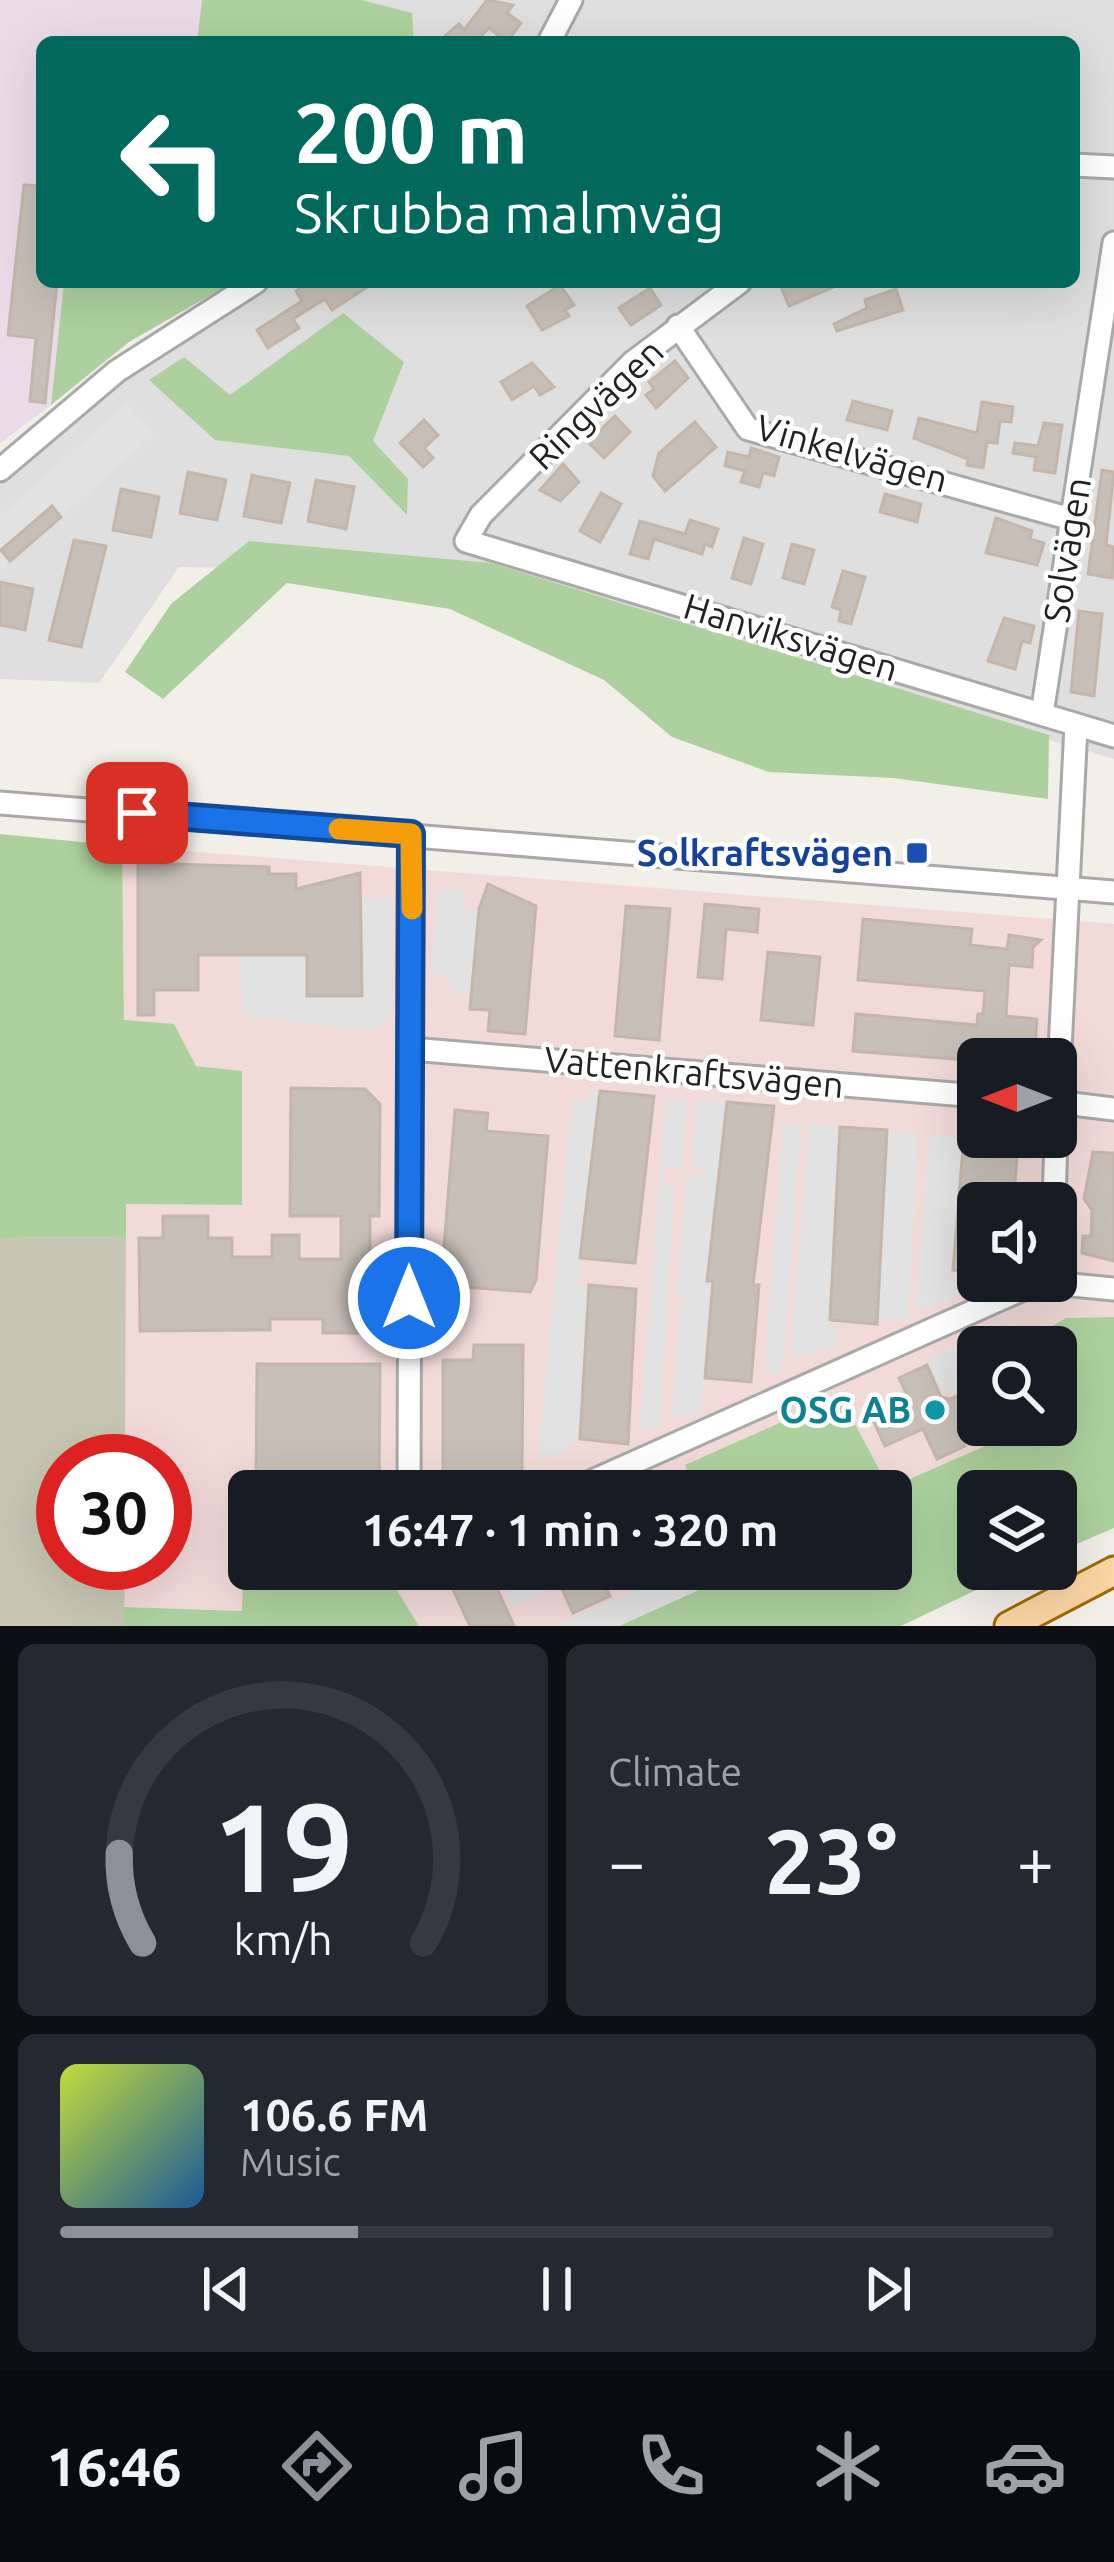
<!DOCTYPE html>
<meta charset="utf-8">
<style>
:root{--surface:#171b24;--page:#242831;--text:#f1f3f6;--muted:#9ea1a6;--line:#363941;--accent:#8c9099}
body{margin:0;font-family:Ubuntu,sans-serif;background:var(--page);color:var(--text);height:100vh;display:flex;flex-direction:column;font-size:45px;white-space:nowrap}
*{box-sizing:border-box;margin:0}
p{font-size:39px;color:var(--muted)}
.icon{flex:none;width:66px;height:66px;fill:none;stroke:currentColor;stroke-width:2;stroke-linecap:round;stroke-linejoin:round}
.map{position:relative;height:1626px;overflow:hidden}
.details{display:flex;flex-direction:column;gap:18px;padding:18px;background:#0d0f14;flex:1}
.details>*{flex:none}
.guide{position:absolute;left:36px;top:36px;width:1044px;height:252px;border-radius:18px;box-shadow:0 12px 48px #0002;background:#00695c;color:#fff;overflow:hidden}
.needle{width:78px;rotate:270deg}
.buttons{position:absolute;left:957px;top:1038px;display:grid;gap:24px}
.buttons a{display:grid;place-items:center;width:120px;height:120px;border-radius:18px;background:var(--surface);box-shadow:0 12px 48px #0002;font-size:60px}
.speed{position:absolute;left:36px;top:1434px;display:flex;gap:24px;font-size:60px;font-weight:700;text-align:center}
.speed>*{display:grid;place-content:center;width:156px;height:156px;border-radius:50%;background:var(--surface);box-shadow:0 12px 48px #0002;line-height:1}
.speed .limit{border:18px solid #d22;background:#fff;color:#111}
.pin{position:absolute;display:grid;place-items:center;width:102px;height:102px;color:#fff;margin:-51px;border-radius:24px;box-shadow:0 6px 18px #0006}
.me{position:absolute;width:132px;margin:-66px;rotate:0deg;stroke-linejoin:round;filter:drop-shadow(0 0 9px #0008)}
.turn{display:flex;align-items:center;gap:42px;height:252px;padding:0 60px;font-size:54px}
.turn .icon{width:156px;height:156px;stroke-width:2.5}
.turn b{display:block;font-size:84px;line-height:102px}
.big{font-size:90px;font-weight:700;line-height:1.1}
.details .card{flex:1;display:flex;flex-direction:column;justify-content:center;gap:18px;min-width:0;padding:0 42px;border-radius:18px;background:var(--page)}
.details .dial{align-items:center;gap:0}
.dial svg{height:312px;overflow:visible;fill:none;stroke:var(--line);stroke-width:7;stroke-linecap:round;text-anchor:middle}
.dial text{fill:var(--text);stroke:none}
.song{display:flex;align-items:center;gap:36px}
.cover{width:144px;height:144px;border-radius:18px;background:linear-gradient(135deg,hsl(70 70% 55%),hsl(210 70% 35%))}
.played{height:12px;border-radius:6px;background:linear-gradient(90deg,var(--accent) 30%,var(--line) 30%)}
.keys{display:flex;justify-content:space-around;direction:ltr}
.heat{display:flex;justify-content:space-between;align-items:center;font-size:66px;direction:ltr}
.details .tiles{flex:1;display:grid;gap:18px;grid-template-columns:1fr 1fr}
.card:last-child{grid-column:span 2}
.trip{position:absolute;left:228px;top:1470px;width:684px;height:120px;border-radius:18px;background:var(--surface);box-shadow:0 12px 48px #0002;font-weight:700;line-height:120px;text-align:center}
.dock{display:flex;height:192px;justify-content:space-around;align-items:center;background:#090b0e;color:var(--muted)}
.dock .icon{width:84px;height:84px}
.dock .current{color:var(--accent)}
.dock b{font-size:54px;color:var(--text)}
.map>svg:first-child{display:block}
.residential{fill:#e0dfdf}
.commercial{fill:#f2dad9;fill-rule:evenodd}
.industrial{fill:#ebdbe8}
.construction{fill:#c7c7b4}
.forest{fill:#add19e}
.parking{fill:#e2e2e2}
.building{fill:#c7bfb8;stroke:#c4b6ab;stroke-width:3}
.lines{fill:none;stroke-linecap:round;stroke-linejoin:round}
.minor-casing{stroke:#a9a9a9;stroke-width:27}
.major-casing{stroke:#a06b00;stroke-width:33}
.minor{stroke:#fff;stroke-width:21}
.major{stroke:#fcd6a4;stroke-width:27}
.route-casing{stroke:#114b97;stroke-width:30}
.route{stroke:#1a73e8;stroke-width:21}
.slow{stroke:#f59e0b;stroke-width:21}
.transit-dot{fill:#1a4fb4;stroke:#fff;stroke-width:4.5}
.culture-dot{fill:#0f9aa8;stroke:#fff;stroke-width:4.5}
.labels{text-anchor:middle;stroke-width:9;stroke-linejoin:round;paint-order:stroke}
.street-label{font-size:36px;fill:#222;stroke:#fff}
.transit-label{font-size:36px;font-weight:bold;fill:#164399;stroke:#fff;text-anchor:end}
.culture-label{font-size:36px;font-weight:bold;fill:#0d838f;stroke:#fff;text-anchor:end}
</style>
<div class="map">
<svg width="1114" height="1626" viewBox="0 0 1114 1626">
<rect width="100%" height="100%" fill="#f2efe9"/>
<!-- residential -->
<polygon class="residential" points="362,0 1114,0 1114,759 472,573 179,567 99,683 0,679 0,475 114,382 267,282 1074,282 1074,42 414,42 412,13"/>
<!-- commercial -->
<g class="commercial">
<path d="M122,846L1114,924V1317L1065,1318L1035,1334L1036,1347H978V1425H1033L888,1488L686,1466L695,1491H249L243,1611L124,1607L125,1563H165V1461H125V1204L242,1205V1072L196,1066L124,1021ZM978,1059H1056V1137H978ZM978,1203H1056V1281H978Z"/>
<polygon points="384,1569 724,1569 619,1626 419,1626"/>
</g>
<!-- industrial -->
<polygon class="industrial" points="0,0 202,0 197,42 42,42 42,282 64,282 51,405 0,443"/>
<!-- construction -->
<polygon class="construction" points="126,1237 125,1461 63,1461 63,1563 125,1563 124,1626 0,1626 0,1238"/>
<!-- forest -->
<g class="forest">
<polygon points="202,0 362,0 412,13 414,42 197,42"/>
<polygon points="64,282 233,282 129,342 51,405"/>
<polygon points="343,313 404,362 373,441 408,479 407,515 349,456 215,440 149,380 184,357 230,395"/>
<polygon points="249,541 491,563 1049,735 1048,799 893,778 769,772 672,737 604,680 450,609 287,583 163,699 125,672 171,604"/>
<polygon points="0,834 122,846 124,1020 174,1024 196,1066 242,1071 242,1205 126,1204 126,1237 0,1238"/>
<polygon points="1114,1317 1114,1528 1056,1553 1056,1491 978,1491 978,1569 1020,1569 901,1626 619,1626 727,1577 724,1569 891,1569 891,1491 695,1491 685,1465 840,1396 889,1488 1033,1425 1056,1425 1056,1347 1036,1347 1035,1335 1066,1318"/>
<polygon points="243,1567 384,1569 419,1626 124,1626 124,1607 242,1611"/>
</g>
<!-- parking -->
<g class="parking">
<polygon points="127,403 155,434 0,571 0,516"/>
<polygon points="438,888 465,890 464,909 479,909 472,995 457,994 443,975 431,974"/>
<polygon points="363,897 392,898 391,1016 375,1031 243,1016 239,955 307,955 307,996 362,996"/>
<polygon points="590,1091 600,1091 578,1285 589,1285 580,1439 555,1457 538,1460 572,1098 589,1100"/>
<polygon points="666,1097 687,1100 681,1168 665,1168 664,1185 674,1187 660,1428 640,1427"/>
<polygon points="697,1101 727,1102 707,1280 713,1281 705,1378 700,1413 690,1417 672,1416 681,1302 691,1302 676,1294 686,1177 702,1176 702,1167 692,1166"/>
<polygon points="783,1123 801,1124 782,1374 764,1373"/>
<polygon points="809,1124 840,1127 829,1326 838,1327 836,1350 816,1348 815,1356 791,1354"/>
<polygon points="887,1130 917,1133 908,1320 877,1320"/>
<polygon points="930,1135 964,1136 952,1274 961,1276 958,1296 930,1308 915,1306"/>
<polygon points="1013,1323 1018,1347 978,1347 978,1381 953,1393 937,1388 925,1361"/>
<polygon points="496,1569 553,1569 561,1586 513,1607"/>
<polygon points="683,1569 724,1569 727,1577 619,1626 556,1626"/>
</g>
<!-- building -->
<g class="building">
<polygon points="487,0 513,5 507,13 521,23 507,42 489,28 475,42 438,42 459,24 464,30"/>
<polygon points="24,185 42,186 42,282 57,282 45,403 30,401 36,338 8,335"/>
<polygon points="310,282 375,282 332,310 325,299 293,319 299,328 268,348 257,330 302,301 296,291"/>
<polygon points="779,282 845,282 789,306"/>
<polygon points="560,285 574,305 565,310 569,316 542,330 527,306"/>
<polygon points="650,288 661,305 631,325 619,308"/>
<polygon points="896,289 903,310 837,331 834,324 867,308 865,300"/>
<polygon points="675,361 688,378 656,408 646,395 654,389 649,382"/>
<polygon points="532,363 554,387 540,395 534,386 512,400 501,382"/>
<polygon points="853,401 892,411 887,430 847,420"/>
<polygon points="982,402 1013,407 1011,422 1000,421 997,443 987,442 983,468 967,465 968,459 914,438 919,418 977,433"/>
<polygon points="615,416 630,432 604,458 588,442"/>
<polygon points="424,420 438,435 424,448 433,458 423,467 400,443"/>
<polygon points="695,422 716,447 665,491 653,476 659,453"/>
<polygon points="1044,423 1062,425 1055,473 1034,470 1036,457 1013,453 1015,443 1038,446"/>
<polygon points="751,448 779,457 774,476 763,473 759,487 741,482 745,471 725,466 728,452 749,457"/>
<polygon points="563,464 579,482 560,501 540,490"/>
<polygon points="1102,470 1114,472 1106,545 1114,547 1112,578 1088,574"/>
<polygon points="188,472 226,480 217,520 180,513"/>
<polygon points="252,475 290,483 281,523 244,516"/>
<polygon points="316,480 354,487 346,529 308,521"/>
<polygon points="121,489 159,497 151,537 113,530"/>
<polygon points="601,493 621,504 600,542 580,531"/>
<polygon points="885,494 921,504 917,522 880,512"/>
<polygon points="52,506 61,517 10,561 1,550"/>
<polygon points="996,518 1032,531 1030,539 1044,543 1037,565 986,553"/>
<polygon points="690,520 718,529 712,547 705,544 702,554 654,539 648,559 630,554 640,521 685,534"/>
<polygon points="744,538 763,544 751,584 732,578"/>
<polygon points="74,540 106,546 81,647 49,640"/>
<polygon points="792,544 814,550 804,584 783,578"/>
<polygon points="843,571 865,577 851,624 839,621 841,610 832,607"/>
<polygon points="0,582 33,589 25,630 0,625"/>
<polygon points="1079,611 1102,614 1094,696 1071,692"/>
<polygon points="1004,618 1034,626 1030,643 1022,641 1015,669 988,661"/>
<polygon points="138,863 269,867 269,874 296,874 296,889 360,873 362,996 307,996 307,955 198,955 198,990 154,990 154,1015 138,1015"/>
<polygon points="488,884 536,906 525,1034 488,1031 490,1010 470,1009 479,909"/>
<polygon points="705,904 759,909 757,932 726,929 722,979 698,977"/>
<polygon points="626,906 670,909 659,1040 615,1036"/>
<polygon points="863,919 972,929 970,945 1007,949 1009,935 1041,940 1033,947 1032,967 1009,965 1006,1016 1037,1019 1034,1059 978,1061 853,1051 856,1014 977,1025 978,1014 983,1014 985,991 858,980"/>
<polygon points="768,952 820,957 813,1025 761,1020"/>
<polygon points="291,1088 365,1089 380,1104 379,1216 370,1216 370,1258 391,1258 391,1319 371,1319 371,1333 323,1333 323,1319 270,1319 270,1330 140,1331 139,1238 163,1238 163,1216 208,1216 208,1238 232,1238 232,1257 272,1257 272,1235 299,1235 299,1259 341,1259 341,1216 290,1216"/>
<polygon points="600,1091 654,1096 635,1263 580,1258"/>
<polygon points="727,1102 774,1106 753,1285 759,1285 751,1382 705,1378 713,1281 707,1281"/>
<polygon points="455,1110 488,1113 486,1131 548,1136 536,1280 530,1292 441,1285"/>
<polygon points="840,1127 887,1130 877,1324 830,1320"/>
<polygon points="964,1136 1018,1140 1014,1197 978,1203 978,1272 953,1270"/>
<polygon points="1093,1152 1114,1153 1114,1261 1082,1253 1083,1236 1091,1236 1092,1210 1084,1199"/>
<polygon points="589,1285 636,1289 628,1444 580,1439"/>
<polygon points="474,1345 523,1345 522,1481 443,1480 443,1360 473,1360"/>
<polygon points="257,1364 380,1364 379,1491 256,1491"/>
<polygon points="927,1365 941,1397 950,1399 978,1386 978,1420 957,1430 965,1446 937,1459 923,1429 885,1446 872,1418 910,1401 899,1378"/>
<polygon points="470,1569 488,1569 514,1626 470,1626 448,1579"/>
<polygon points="553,1569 597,1569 610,1596 573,1613"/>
</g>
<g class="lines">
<!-- minor casing -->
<g class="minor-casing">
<g id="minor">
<polyline points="549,42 571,0"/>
<polyline points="1074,165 1114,167"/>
<polyline points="740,282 633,362 481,515 466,541 1114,736"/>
<polyline points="678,326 748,429 1071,519"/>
<polyline points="0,470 117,371 256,282"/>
<polyline points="1042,714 1114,243"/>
<polyline points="0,803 1114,892"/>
<polyline points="411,1049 978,1096"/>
<polyline points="1056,1102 1114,1109"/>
<polyline points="1056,1131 1076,725"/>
<polyline points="1054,1203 1056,1137"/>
<polyline points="1041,1282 1114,1289"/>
<polyline points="409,1491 411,834"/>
<polyline points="570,1491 1041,1281"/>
</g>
</g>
<!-- major casing -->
<g class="major-casing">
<polyline id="major" points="1009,1626 1114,1571"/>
</g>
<!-- minor -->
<use href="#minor" class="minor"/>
<!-- major -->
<use href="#major" class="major"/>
</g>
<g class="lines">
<!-- route casing -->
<g class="route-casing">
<polyline id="route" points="137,813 411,834 409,1298"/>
</g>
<!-- route -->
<use href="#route" class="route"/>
<!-- slow -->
<polyline class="slow" points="339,829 411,834 412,909"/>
</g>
<!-- markers -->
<rect class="transit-dot" x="905" y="841" width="24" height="24" rx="6"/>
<circle class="culture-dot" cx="935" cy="1410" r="12"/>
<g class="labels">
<!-- street labels -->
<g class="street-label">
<text transform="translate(596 404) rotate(-44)" y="13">Ringvägen</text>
<text transform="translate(852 453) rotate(16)" y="13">Vinkelvägen</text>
<text transform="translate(1067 550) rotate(-81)" y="13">Solvägen</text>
<text transform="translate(791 637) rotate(17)" y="13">Hanviksvägen</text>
<text transform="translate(694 1072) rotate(5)" y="13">Vattenkraftsvägen</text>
</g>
<!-- transit labels -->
<g class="transit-label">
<text x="893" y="866">Solkraftsvägen</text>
</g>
<!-- culture labels -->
<g class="culture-label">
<text x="911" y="1423">OSG AB</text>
</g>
</g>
</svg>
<div class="buttons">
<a><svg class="needle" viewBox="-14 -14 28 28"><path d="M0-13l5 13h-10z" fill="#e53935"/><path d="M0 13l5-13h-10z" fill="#9ea1a6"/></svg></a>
<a><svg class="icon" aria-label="sound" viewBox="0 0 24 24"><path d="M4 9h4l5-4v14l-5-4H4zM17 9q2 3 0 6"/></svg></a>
<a><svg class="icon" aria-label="search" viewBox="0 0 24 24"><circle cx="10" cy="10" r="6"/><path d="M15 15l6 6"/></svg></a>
<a><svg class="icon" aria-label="layers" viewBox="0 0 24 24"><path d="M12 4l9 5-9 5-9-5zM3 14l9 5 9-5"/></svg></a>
</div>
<div class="speed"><div class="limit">30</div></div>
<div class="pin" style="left:137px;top:813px;background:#d93025"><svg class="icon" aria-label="arrive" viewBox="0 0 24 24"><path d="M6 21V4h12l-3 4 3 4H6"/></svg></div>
<svg class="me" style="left:409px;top:1298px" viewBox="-20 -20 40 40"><circle r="17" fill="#1a73e8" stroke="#fff" stroke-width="3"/><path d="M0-11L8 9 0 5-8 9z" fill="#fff"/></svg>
<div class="trip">16:47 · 1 min · 320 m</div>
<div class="guide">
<div class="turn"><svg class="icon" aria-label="left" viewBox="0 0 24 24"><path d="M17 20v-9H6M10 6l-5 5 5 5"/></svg><div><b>200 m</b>Skrubba malmväg</div></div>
</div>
</div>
<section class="details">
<div class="tiles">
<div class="card dial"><svg viewBox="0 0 100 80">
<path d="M14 69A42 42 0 1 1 86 69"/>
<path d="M14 69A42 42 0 0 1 8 46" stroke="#8c9099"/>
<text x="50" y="56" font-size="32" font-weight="700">19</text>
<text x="50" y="72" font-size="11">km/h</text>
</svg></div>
<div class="card"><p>Climate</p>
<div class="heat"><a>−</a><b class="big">23°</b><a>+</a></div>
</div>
<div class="card">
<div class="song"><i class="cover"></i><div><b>106.6 FM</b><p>Music</p></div></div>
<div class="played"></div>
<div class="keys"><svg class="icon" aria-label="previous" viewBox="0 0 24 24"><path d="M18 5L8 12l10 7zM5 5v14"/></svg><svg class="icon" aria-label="pause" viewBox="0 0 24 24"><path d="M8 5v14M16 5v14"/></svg><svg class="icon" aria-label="next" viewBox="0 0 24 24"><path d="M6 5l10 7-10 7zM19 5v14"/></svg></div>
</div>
</div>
</section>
<nav class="dock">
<b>16:46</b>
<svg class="icon current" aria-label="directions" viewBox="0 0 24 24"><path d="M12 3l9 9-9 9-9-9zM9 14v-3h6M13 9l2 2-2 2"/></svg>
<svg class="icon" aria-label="music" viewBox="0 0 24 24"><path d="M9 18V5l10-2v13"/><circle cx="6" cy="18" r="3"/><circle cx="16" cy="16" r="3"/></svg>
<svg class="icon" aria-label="phone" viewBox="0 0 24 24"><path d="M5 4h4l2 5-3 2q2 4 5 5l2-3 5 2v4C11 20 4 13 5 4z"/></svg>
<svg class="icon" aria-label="climate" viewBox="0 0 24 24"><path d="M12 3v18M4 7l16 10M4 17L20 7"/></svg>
<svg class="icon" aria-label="car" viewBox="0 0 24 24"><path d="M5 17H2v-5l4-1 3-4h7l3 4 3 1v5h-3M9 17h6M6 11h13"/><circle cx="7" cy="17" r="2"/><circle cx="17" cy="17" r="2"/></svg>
</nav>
